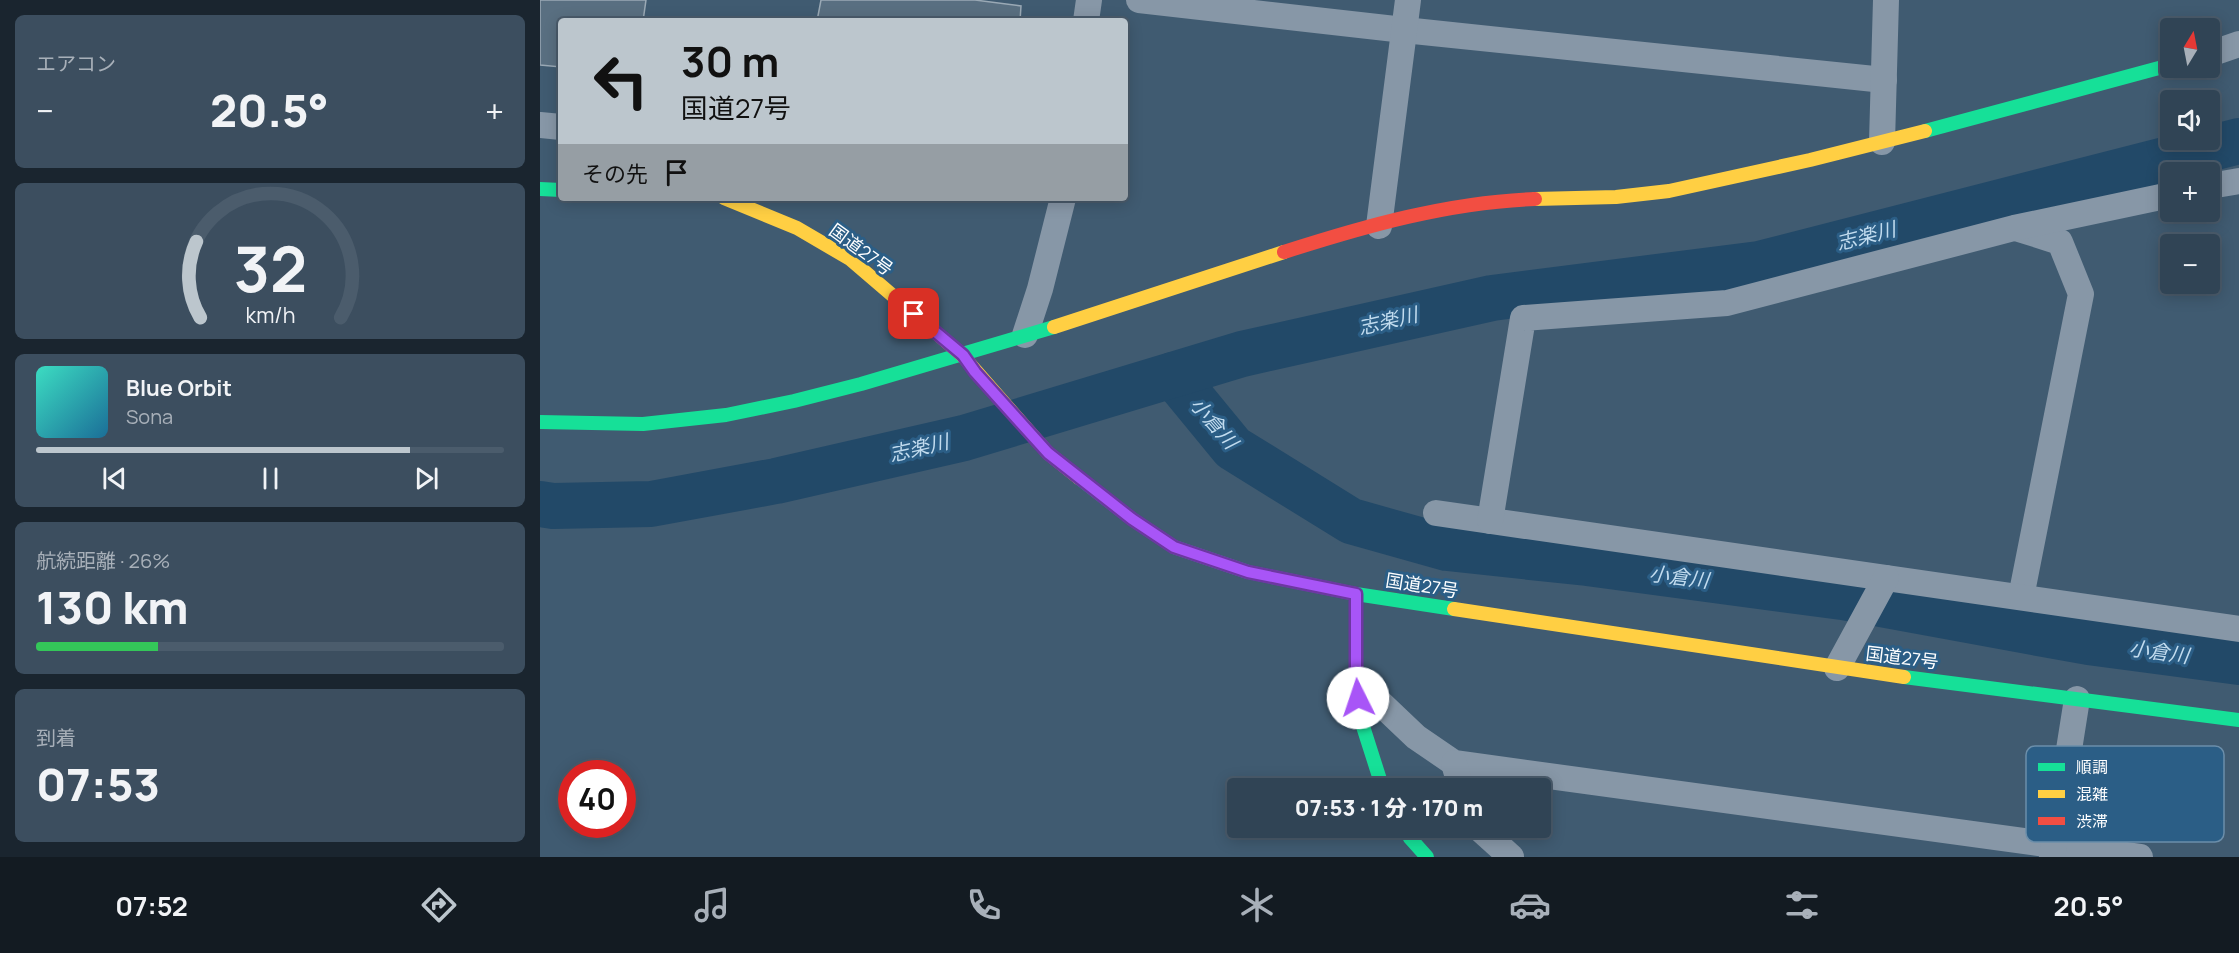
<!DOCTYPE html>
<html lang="ja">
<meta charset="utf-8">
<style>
:root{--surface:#304455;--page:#3c4e5f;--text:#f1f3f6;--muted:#a8b0b9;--line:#4b5c6c;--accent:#bcc6cd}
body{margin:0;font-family:Manrope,"Noto Sans JP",sans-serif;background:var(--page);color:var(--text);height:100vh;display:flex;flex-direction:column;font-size:22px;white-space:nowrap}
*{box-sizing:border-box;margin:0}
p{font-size:20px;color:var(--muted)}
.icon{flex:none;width:33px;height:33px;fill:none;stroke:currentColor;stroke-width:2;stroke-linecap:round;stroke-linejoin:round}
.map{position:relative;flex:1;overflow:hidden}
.sheet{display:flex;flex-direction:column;gap:15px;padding:15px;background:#1a252f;width:540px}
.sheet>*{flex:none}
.guide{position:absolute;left:18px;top:18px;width:570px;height:183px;border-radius:6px;box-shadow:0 3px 15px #0003,0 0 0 2px var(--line);background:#bcc6cd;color:#111;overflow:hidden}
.needle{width:39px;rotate:10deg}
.tools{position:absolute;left:1620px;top:18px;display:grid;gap:12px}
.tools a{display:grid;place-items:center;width:60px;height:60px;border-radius:6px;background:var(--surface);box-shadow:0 3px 15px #0003,0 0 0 2px var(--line);font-size:30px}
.speed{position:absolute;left:18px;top:760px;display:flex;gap:12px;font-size:30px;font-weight:700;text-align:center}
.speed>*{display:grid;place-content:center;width:78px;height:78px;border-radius:50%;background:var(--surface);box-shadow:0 3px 15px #0003,0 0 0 2px var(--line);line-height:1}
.speed .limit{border:9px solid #d22;background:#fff;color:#111}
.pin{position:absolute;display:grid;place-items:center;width:51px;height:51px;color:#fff;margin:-26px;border-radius:12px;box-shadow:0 3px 9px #0006}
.me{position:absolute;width:66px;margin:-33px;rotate:356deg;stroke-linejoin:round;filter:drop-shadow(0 0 4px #0008)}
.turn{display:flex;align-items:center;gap:21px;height:126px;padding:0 24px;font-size:27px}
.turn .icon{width:78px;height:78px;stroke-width:2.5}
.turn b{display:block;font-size:42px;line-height:51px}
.then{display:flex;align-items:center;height:57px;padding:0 24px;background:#0003;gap:12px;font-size:22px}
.big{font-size:45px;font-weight:800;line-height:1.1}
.sheet .tile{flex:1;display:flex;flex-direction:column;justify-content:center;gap:9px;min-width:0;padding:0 21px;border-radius:9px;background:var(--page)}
.sheet .dial{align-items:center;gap:0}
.dial svg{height:156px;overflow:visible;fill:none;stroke:var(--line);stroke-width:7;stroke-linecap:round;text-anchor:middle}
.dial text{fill:var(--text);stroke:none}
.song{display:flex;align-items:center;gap:18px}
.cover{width:72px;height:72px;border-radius:9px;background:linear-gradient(135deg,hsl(170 70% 55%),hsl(200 70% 35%))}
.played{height:6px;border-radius:3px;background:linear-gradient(90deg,var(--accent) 80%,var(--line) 80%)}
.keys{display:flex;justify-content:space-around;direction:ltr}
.heat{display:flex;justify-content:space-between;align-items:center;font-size:33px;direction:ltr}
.charge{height:9px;border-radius:4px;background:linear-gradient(90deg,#34c759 26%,var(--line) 0)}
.trip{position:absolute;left:687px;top:778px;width:324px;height:60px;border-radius:6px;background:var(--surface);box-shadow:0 3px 15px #0003,0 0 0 2px var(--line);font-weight:800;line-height:60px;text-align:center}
.tabs{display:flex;height:96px;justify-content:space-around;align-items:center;background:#131b22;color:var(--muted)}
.tabs .icon{width:42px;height:42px}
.tabs .selected{color:var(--accent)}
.tabs b{font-size:27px;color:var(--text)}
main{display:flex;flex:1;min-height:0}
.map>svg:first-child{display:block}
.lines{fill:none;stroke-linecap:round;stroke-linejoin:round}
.river{stroke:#224968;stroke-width:46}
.building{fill:#596f81;stroke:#9aa9b5;stroke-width:1.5}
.street{stroke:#8797a7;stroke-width:26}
.fast{stroke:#16e098;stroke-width:14}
.slow{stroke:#ffcf43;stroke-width:14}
.jam{stroke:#f24e42;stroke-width:14}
.route-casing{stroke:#6d37a1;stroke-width:15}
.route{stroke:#a855f7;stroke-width:10}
.labels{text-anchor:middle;stroke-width:6;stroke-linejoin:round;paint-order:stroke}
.street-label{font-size:18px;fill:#fff;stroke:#2b5e86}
.water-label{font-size:20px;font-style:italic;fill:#c2dcef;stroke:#2b5e86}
.key{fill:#2b5e86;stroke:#6b8eaa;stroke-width:1.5}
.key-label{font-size:16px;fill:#fff}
</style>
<main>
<section class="sheet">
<div class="tile"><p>エアコン</p>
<div class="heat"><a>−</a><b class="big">20.5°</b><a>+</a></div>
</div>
<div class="tile dial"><svg viewBox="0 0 100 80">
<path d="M14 69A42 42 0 1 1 86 69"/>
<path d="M14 69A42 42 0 0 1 12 30" stroke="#bcc6cd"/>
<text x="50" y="56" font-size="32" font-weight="700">32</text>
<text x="50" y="72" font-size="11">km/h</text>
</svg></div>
<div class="tile">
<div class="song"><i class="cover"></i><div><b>Blue Orbit</b><p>Sona</p></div></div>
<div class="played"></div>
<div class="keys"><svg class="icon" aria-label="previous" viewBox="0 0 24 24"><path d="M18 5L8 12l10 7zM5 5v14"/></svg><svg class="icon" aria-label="pause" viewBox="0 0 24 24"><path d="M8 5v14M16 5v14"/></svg><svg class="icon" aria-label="next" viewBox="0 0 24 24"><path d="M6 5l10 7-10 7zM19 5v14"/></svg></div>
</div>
<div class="tile"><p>航続距離 · 26%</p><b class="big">130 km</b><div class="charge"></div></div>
<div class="tile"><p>到着</p><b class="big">07:53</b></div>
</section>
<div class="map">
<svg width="1699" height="857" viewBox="0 0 1699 857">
<rect width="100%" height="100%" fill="#405b71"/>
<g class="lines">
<!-- river -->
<g class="river">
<polyline points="633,375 693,448 811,521 907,548 1047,563 1302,597 1548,642 1699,662"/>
<polyline points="0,504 13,506 111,504 236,481 424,438 702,354 952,298 1219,264 1699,141"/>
</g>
</g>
<!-- building -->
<g class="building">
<polygon points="0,0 106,0 103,21 21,21 21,67 0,65"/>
<polygon points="281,0 435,0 481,6 480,21 277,21"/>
</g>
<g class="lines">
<!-- street -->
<g class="street">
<polyline points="599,0 864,30 1344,80"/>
<polyline points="546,21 549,0"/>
<polyline points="1670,54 1699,44"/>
<polyline points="0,125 21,127"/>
<polyline points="1342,142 1346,0"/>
<polyline points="1670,186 1699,181"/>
<polyline points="839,226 868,0"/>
<polyline points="1476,228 1520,242 1541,294 1481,597"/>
<polyline points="485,335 500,289 523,198"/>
<polyline points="896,513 1699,629"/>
<polyline points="950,521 983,318 1187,303 1474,228 1630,195"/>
<polyline points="1297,668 1346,578"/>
<polyline points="816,680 876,737 914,763 1600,857"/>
<polyline points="914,763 921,789"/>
<polyline points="939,828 971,857"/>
<polyline points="1512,857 1537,699"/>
</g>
<!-- fast -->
<g class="fast">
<polyline points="1385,131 1630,65"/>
<polyline points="0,189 21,190"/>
<polyline points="0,422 103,424 186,415 254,401 321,384 514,327"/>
<polyline points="539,478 592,519 634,547 708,572 816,594 914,609"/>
<polyline points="816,594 816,680 820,717 843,789"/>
<polyline points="1364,677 1699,720"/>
<polyline points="865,828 870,838 887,857"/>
</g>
<!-- slow -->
<g class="slow">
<polyline points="184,198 257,228 310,259 422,355 508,453 539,478"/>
<polyline points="995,199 1076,197 1129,191 1270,160 1385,131"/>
<polyline points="514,327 744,252"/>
<polyline points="914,609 1364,677"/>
</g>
<!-- jam -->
<path class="jam" d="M744,252C825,226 909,202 995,199"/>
</g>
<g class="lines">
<!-- route casing -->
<g class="route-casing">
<polyline id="route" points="374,314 423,355 435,372 508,453 592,519 634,547 708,572 816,594 816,680 818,698"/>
</g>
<!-- route -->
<use href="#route" class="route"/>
</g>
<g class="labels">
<!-- street labels -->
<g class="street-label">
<text transform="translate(321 250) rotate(36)" y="6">国道27号</text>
<text transform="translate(882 586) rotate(9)" y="6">国道27号</text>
<text transform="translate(1362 658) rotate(7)" y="6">国道27号</text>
</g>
<!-- water labels -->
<g class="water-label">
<text transform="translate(1326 236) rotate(-14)" y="7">志楽川</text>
<text transform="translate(848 321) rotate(-13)" y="7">志楽川</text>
<text transform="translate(674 423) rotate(49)" y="7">小倉川</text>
<text transform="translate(379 448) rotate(-13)" y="7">志楽川</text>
<text transform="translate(1139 577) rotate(7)" y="7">小倉川</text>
<text transform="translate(1619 652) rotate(8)" y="7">小倉川</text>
</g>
</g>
<!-- legend -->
<rect x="1486" y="746" width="198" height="96" rx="9" class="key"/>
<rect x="1498" y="763" width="27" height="8" fill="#16e098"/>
<rect x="1498" y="790" width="27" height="8" fill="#ffcf43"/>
<rect x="1498" y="817" width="27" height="8" fill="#f24e42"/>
<g class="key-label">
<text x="1536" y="773">順調</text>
<text x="1536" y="800">混雑</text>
<text x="1536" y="827">渋滞</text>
</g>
</svg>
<div class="tools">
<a><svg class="needle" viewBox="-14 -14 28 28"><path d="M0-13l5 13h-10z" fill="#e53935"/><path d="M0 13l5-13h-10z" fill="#a8b0b9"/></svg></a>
<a><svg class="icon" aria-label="sound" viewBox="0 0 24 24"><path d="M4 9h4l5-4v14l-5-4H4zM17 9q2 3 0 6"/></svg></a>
<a>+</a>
<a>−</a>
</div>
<div class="speed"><div class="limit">40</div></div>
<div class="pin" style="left:374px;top:314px;background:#d93025"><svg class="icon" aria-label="arrive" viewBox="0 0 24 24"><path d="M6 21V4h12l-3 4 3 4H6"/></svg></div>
<svg class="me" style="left:818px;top:698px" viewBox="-20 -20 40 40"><circle r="19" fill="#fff"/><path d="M0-13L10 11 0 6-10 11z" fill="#a855f7"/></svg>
<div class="trip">07:53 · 1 分 · 170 m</div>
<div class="guide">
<div class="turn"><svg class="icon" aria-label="left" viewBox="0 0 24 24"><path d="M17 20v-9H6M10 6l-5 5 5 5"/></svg><div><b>30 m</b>国道27号</div></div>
<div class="then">その先<svg class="icon" aria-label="arrive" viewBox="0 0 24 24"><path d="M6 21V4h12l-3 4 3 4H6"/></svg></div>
</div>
</div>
</main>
<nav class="tabs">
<b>07:52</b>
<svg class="icon selected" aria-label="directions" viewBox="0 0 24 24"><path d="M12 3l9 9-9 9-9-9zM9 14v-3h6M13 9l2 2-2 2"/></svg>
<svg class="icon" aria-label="music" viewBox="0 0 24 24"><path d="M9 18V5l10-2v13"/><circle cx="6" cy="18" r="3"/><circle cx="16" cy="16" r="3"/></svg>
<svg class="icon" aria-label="phone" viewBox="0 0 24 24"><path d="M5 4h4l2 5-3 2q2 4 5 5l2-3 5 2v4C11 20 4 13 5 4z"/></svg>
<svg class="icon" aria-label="climate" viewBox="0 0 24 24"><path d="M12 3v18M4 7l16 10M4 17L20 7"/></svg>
<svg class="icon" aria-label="car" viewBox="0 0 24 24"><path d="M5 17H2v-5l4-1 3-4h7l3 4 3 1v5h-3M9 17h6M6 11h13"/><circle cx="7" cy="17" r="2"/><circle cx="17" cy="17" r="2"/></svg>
<svg class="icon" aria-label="filters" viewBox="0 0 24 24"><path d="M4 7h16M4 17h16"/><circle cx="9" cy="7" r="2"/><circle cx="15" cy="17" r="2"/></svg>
<b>20.5°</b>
</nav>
